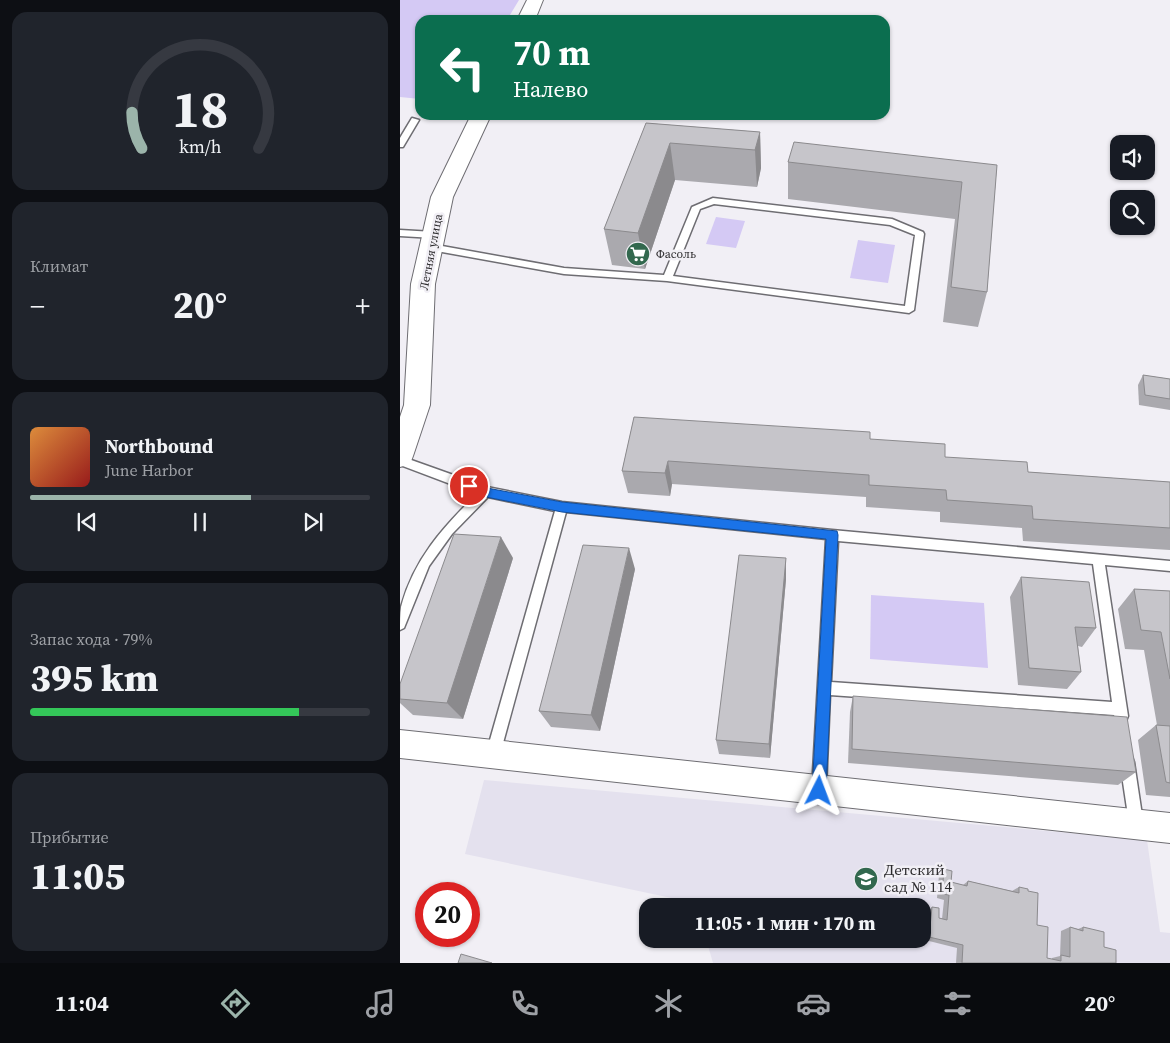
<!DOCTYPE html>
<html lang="ru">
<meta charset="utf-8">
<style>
:root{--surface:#171b24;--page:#20242c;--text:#f1f3f6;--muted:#9ea1a6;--line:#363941;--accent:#9bb4aa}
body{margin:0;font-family:"Source Serif 4",serif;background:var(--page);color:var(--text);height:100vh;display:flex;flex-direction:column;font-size:19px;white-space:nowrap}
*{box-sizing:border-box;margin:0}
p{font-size:16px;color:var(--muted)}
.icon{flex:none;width:28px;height:28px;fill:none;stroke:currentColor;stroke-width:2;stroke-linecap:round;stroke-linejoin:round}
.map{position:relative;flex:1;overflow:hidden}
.details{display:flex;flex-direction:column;gap:12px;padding:12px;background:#0d0f14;width:400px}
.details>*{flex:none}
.guide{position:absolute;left:15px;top:15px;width:475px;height:105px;border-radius:15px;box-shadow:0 1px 4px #0004;background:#0b6e4f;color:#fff;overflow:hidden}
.tools{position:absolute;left:710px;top:135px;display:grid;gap:10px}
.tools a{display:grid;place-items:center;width:45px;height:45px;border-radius:10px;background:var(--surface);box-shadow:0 1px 4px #0004;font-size:25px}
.speed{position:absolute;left:15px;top:882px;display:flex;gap:10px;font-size:25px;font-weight:700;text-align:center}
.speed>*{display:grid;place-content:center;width:65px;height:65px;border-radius:50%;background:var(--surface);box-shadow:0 1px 4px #0004;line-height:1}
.speed .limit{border:8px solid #d22;background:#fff;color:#111}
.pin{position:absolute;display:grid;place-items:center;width:42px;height:42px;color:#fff;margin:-21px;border:2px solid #fff;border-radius:50%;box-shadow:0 1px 5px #0007}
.me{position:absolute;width:55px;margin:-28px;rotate:3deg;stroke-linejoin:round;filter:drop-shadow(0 0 4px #0008)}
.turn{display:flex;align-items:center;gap:18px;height:105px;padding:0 15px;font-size:22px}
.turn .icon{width:65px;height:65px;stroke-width:2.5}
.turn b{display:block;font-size:35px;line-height:42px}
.big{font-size:38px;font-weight:800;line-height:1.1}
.details .tile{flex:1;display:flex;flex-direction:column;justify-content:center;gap:8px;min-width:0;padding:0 18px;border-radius:15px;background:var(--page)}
.details .dial{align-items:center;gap:0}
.dial svg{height:130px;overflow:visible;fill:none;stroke:var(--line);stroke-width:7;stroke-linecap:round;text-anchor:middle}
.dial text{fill:var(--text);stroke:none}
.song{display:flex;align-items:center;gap:15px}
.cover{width:60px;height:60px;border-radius:8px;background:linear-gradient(135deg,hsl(30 70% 55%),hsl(0 70% 35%))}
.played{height:5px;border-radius:2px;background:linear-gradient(90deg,var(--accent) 65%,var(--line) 65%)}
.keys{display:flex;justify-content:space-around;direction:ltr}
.heat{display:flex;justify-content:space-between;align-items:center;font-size:28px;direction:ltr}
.charge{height:8px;border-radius:4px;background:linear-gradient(90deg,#34c759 79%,var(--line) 0)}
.trip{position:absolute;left:239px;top:898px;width:292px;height:50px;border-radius:15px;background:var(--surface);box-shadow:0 1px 4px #0004;font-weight:800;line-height:50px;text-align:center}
.menu{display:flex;height:80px;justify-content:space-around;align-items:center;background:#090b0e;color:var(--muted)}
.menu .icon{width:35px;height:35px}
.menu .on{color:var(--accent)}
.menu b{font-size:22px;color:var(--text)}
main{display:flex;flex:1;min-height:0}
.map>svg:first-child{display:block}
.built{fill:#e4e1ee}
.green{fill:#d4c9f4}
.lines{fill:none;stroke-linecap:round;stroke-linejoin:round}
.service-casing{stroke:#6e6d72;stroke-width:3}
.minor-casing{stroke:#6e6d72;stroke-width:2}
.tertiary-casing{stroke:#6e6d72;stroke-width:2}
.service{fill:#fff;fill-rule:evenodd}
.minor{fill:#fff;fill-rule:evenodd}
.tertiary{fill:#fff;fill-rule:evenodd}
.wall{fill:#aaa9ae}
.shaded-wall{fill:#8b8a8d}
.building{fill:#c6c5ca;stroke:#8b8a8d}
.route{fill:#1a73e8;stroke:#114b97}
.labels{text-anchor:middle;stroke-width:5;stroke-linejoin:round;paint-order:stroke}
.street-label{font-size:12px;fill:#2c2b2d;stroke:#f1eff5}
.poi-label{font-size:12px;fill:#2c2b2d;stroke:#f1eff5;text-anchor:start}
.near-poi-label{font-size:15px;fill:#2c2b2d;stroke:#f1eff5;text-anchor:start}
</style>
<main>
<section class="details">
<div class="tile dial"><svg viewBox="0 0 100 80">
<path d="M14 69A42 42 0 1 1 86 69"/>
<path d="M14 69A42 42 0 0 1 8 47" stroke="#9bb4aa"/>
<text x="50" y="56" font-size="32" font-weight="700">18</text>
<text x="50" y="72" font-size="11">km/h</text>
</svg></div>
<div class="tile"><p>Климат</p>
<div class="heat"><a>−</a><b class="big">20°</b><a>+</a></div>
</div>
<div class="tile">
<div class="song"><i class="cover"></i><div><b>Northbound</b><p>June Harbor</p></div></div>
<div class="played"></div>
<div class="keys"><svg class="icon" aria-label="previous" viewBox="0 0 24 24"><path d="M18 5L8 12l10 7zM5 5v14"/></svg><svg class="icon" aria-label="pause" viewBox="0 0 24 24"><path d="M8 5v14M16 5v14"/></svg><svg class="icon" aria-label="next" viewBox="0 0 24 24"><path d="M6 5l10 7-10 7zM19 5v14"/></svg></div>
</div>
<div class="tile"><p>Запас хода · 79%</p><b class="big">395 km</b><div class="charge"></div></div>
<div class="tile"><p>Прибытие</p><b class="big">11:05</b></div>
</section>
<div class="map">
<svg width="770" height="963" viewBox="0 0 770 963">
<rect width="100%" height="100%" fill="#f1eff5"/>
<!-- built -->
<polygon class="built" points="84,780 747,840 760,932 770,933 770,963 313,963 306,939 522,939 522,906 296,906 295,903 65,854"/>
<!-- green -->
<g class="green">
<polygon points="0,0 119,0 107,20 20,20 20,99 0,97"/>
<polygon points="316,217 345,221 336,248 306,244"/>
<polygon points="458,240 495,245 488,283 450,278"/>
<polygon points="471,595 584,603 588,668 470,659"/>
</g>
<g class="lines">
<!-- service casing -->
<g class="service-casing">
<g id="service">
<polygon points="12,118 19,120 3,147 0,147 0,138"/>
<path d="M313,198L492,219L523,232L524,234L514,310L509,313L267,281L164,274L31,250L26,247L31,244L164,268L264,275L292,207ZM314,204L490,225L515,235L505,306L273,276L300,209Z"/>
<polygon points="0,230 34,232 38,235 34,238 0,236"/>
<path d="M0,456L87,487L162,502L432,530L770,561V571L705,565L728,716L726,721L721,723L716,721L714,715L430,695L426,789L424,794L419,796L414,794L412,789L426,539L166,512L100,754L98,759L93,761L88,759L86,754L155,511L88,497L52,534L29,566L4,628L0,630C0,623 0,614 1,607C14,559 43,527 77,494L0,465ZM438,541L693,564L712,702L431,682Z"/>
<polygon points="727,755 732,757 734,762 743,822 741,827 736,829 731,827 729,822 720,762 722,757"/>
</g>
</g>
<!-- minor casing -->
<g class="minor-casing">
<polygon id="minor" points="0,730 770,813 770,843 0,758"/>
</g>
<!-- tertiary casing -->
<g class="tertiary-casing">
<g id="tertiary">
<polygon points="127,0 143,0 135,20 117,20"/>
<polygon points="71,115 91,115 53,197 35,284 30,405 13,456 10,464 0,467 0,417 4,405 11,284 31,197"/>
</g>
</g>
<!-- service -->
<use href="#service" class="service"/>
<!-- minor -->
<use href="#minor" class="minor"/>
<!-- tertiary -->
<use href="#tertiary" class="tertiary"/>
</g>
<!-- wall -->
<g class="wall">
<polygon points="246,123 360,132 361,168 357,187 275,180 245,269 212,265 204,229"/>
<polygon points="388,162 597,165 587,292 578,327 543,322 555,219 388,199"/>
<polygon points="743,375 770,379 770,410 739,405 738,385"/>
<polygon points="234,417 470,439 545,457 628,472 770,482 770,550 623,541 622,528 540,522 540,512 466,507 466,497 272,484 270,496 228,493 222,471"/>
<polygon points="113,558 63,719 13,715 0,703 0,684"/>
<polygon points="386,558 386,579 370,758 319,754 316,740"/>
<polygon points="235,569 200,731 151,727 139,711"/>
<polygon points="621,577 696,628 682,647 678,646 681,672 667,689 618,685 610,597"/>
<polygon points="734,589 770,591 770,797 746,795 738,740 756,725 757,725 744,650 725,649 718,609"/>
<polygon points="453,696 736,772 718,785 448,763 450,712"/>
<polygon points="544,869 551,882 563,885 568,881 612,891 619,887 637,925 647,958 652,959 652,958 660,956 661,931 670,927 678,929 683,927 704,947 716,963 556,963 557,948 525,940 528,911 532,907 539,918 542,919 544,900 537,898 539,875"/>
</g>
<!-- shaded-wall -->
<g class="shaded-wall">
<polygon points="360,132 361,168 357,187 355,150"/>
<polygon points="270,143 275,180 245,269 238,233"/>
<polygon points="268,461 272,484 270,496 265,473"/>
<polygon points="101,537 113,558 63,719 47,703"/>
<polygon points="229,548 235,569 200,731 191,715"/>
<polygon points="386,558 386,579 370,758 369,744"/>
</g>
<!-- building -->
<g class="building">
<polygon points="246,123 360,132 355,150 270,143 238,233 204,229"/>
<polygon points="394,142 597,165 587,292 551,287 562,182 388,162"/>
<polygon points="743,375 770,379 770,399 745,395"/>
<polygon points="234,417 470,432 470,439 545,444 545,457 627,462 628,472 770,482 770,528 633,519 632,506 547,500 546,490 469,485 469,475 268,461 265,473 222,471"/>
<polygon points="54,534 101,537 47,703 0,699 0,684"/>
<polygon points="183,545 229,548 191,715 139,711"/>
<polygon points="339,555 386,558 369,744 316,740"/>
<polygon points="621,577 689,582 696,628 675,627 681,672 629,668"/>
<polygon points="734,589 770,591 770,679 761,632 741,630"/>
<polygon points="453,696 727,717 736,772 452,749"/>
<polygon points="756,725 770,726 770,783 766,782"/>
<polygon points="544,869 552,871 551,882 567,886 568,881 619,893 619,887 628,889 628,891 638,893 637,925 648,927 647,958 661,961 661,955 670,957 670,927 683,931 683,927 704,932 704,947 716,950 716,963 562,963 563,945 529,937 532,907 539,908 539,918 547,920 549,895 542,894"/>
<polygon points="61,954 92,963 58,963"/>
</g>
<!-- route -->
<polygon class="route" points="69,481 87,488 162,502 437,531 438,535 426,791 424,796 419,798 414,796 412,791 426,539 162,512 86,497 65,489 63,486 65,483"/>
<!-- icons -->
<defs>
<g id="supermarket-disc" transform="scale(1.25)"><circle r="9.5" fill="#32684e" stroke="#f1eff5"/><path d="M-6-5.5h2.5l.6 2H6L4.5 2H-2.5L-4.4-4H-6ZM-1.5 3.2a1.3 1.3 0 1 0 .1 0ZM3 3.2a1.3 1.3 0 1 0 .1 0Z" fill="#fff"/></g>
<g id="school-disc" transform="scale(1.25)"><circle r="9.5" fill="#32684e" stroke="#f1eff5"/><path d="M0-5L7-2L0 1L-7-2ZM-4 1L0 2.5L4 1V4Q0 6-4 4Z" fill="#fff"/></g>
</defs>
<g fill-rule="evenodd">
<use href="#supermarket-disc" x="238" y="254"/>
<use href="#school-disc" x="466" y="879"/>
</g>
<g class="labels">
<!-- street labels -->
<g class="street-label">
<text transform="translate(31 252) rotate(-79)" y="4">Летняя улица</text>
</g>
<!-- poi labels -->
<g class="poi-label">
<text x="256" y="258">Фасоль</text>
</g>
<!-- near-poi labels -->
<g class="near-poi-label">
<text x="484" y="875">Детский<tspan x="484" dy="17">сад № 114</tspan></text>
</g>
</g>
</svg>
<div class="tools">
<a><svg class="icon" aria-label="sound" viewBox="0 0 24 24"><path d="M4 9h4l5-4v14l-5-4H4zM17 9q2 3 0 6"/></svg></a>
<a><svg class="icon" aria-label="search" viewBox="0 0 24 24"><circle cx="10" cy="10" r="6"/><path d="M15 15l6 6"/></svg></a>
</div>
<div class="speed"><div class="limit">20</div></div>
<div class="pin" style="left:69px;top:486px;background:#d93025"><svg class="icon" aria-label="arrive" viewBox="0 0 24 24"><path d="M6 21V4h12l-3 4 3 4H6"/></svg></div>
<svg class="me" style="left:419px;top:791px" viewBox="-20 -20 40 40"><path d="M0-17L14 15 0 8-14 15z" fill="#1a73e8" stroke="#fff" stroke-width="4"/></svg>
<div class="trip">11:05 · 1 мин · 170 m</div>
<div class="guide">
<div class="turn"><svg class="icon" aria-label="left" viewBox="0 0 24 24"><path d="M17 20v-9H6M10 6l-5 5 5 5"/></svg><div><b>70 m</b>Налево</div></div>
</div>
</div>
</main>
<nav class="menu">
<b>11:04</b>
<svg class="icon on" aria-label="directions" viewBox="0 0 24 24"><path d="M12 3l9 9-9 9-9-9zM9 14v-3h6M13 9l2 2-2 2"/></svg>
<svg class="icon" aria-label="music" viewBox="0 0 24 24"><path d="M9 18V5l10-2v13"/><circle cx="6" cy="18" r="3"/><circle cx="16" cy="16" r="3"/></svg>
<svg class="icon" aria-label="phone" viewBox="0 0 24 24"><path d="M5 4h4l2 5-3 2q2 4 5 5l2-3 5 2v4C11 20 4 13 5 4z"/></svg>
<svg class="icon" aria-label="climate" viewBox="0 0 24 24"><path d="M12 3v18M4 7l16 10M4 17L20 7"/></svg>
<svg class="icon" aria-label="car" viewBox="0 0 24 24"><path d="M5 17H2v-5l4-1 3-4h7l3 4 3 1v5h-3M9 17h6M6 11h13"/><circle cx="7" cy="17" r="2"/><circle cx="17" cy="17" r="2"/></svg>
<svg class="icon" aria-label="filters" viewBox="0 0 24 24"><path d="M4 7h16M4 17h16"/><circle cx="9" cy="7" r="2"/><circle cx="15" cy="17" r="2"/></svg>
<b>20°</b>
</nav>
